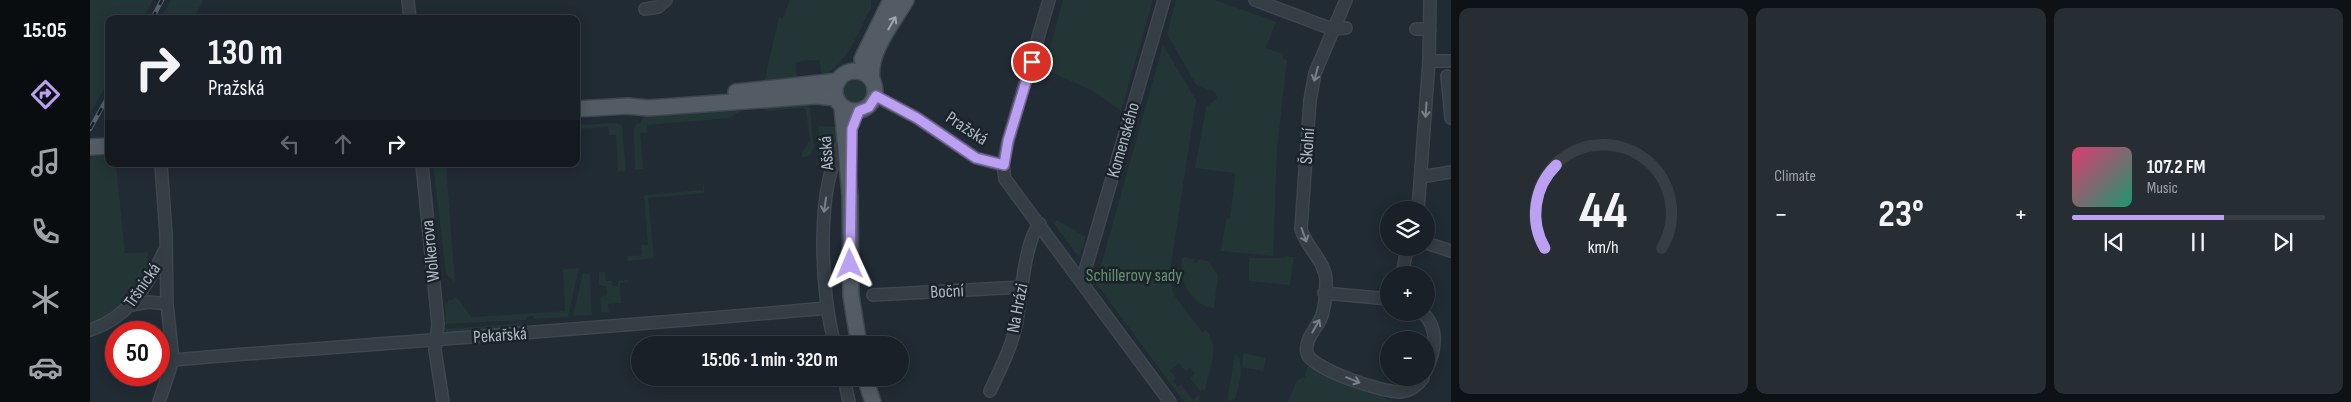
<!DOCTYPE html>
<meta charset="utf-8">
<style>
:root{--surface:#192027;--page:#262d33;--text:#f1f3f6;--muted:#9fa3a7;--line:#373e44;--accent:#bca0f2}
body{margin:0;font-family:"Sofia Sans Condensed",sans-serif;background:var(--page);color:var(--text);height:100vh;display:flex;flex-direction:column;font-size:19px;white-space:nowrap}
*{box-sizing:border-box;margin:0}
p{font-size:16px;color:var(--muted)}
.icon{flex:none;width:28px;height:28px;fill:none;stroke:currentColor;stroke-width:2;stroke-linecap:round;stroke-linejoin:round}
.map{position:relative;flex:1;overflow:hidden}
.sheet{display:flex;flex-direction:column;gap:8px;padding:8px;background:#0e1215;width:900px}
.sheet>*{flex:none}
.top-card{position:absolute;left:15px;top:15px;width:475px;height:152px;border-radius:10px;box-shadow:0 2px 12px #0003,0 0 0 1px var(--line);background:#192027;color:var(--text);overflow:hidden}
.fabs{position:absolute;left:1290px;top:201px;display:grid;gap:10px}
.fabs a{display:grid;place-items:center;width:55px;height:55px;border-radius:50%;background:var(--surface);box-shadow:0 2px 12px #0003,0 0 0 1px var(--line);font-size:25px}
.speed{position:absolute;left:15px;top:321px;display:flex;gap:10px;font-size:25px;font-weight:700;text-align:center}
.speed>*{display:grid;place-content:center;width:65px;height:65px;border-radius:50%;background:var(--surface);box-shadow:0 2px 12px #0003,0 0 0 1px var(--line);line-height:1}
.speed .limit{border:8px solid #d22;background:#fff;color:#111}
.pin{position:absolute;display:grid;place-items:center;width:42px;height:42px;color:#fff;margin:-21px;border:2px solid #fff;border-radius:50%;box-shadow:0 1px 5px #0007}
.me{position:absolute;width:55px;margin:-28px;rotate:359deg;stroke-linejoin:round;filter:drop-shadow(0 0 4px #0008)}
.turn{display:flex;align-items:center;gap:18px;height:105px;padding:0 20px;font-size:22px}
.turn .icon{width:65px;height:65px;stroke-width:2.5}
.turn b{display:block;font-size:35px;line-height:42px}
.lanes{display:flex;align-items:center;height:48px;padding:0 20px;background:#0003;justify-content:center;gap:25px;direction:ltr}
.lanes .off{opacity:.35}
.big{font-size:38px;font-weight:700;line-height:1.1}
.sheet .widget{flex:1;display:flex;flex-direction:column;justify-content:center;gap:8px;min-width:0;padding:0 18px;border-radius:10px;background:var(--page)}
.sheet .dial{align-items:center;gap:0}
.dial svg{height:130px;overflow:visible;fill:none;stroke:var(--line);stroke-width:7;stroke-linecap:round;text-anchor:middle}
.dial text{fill:var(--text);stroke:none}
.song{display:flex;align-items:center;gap:15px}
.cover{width:60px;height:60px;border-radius:8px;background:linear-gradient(135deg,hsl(340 70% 55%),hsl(160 70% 35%))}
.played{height:5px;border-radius:2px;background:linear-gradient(90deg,var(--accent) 60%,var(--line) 60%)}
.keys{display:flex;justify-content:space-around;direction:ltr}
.heat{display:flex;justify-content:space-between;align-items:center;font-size:28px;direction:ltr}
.sheet .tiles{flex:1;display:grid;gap:8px;grid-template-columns:repeat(3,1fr)}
.trip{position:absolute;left:541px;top:336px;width:278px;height:50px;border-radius:25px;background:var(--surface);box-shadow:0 2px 12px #0003,0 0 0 1px var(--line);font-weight:700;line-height:50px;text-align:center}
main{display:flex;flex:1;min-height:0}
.tabs{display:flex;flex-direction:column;width:90px;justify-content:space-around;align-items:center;background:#0a0d10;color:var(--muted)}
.tabs .icon{width:35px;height:35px}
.tabs .selected{color:var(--accent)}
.tabs b{font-size:22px;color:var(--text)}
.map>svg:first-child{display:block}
.green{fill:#233535}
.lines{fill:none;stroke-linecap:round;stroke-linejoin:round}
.minor-casing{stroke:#3e464f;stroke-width:14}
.major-casing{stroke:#3e464f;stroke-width:18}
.minor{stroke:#353d45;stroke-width:11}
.major{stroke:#535c65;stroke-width:15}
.rail-casing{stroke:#57626c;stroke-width:4.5}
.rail{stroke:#1a222a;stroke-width:2.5;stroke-dasharray:8;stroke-linecap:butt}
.oneway{stroke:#9da6af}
.oneway2{stroke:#78818a}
.route-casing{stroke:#7a689d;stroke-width:12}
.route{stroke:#bca0f2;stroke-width:9}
.labels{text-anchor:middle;stroke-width:5;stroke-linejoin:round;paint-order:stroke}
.street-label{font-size:18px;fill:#afb8c2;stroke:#1a222a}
.park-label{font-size:18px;fill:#69906e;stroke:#1a222a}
</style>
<main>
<nav class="tabs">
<b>15:05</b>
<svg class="icon selected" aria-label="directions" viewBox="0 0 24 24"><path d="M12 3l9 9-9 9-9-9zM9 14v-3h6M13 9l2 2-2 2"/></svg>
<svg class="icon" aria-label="music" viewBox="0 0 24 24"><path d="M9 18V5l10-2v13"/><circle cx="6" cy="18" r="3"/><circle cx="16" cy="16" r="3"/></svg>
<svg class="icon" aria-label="phone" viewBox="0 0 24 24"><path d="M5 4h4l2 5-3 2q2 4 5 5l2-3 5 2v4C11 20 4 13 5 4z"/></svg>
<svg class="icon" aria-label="climate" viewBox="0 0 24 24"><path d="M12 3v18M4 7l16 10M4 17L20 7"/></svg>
<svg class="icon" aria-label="car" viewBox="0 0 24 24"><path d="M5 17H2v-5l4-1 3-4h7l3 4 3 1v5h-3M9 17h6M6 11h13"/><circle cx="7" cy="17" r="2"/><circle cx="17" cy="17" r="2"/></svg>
</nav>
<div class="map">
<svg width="1361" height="402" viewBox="0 0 1361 402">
<rect width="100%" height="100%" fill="#212b34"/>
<!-- green -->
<g class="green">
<polygon points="0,0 63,0 53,19 19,19 19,80 0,114"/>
<polygon points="81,0 113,0 104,19 70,19"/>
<path d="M700,0H781V8C768,32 757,65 732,77L729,60L712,61L706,63L707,80L674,83L689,17L692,19Z"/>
<polygon points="973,0 1063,0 1031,111 1003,91 954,69"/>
<polygon points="1086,0 1125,0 1186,22 1176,48 1193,54 1193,58 1197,60 1187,150 1183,256 1131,251 1136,219 1140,218 1145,177 1144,173 1105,168 1116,107 1127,98 1125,92 1106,85 1077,34"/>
<path d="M1073,45L1106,100L1079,278L1084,295L1112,332L1116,330C1131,347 1119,370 1115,390H1111V392L1100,378L1105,374L1100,368L1095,371L1089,363L1080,370L1086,378L1083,381L1088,387L1091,384L1103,400L1110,394L1109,402H1094L1006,283Z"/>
<circle cx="765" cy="91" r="11"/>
<polygon points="714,103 720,108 724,148 719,156 712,157 712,152 720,141 716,110 713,108 677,111 672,107"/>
<polygon points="654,108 640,118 557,125 558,132 550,133 553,169 545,170 544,129 546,124 550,123 554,117"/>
<polygon points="525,123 532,125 536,171 528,171 526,135 519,135 518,127 489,129 489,133 487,134 486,125"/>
<path d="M728,126L749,127C748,143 742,160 725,166L730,152Z"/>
<polygon points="0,153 19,153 19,164 26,164 35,253 58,252 57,279 36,302 0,326"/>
<polygon points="343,164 356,164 365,283 356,274"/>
<polygon points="613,183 615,193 558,198 564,258 538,261 537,256 552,255 551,245 558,245 554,195 613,190"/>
<polygon points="967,220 996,237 990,255 988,256 964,224"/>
<polygon points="1195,256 1204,257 1200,285 1159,281 1159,258 1194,258"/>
<path d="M1092,257L1105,259L1104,263H1107L1108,259L1118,261L1128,275L1124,308C1100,305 1088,280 1092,257Z"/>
<polygon points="489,268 478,317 444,319 443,316 436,317 436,320 356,324 355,305 359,300 364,299 364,297 369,300 381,317 475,311 473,269"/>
<polygon points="509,272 515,272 516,281 522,281 523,286 528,286 528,281 538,280 538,282 530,283 531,303 518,304 519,313 511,312 510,297 517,295 516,286 509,285"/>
<polygon points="493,273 500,274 502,315 484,316 483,314"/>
<polygon points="433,323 435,327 422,331 416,328 377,331 371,335 359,334 354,329"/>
<polygon points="1153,353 1176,358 1173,371 1152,367"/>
<path d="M1145,354C1156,363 1149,387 1145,399L1137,402Z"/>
<polygon points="1224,365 1302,401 1302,402 1198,402 1207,380 1215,377 1217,367"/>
</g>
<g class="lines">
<!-- minor casing -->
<g class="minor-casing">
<g id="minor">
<polyline points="318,0 320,19"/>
<polyline points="959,0 918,141 913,165 915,179 1080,402"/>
<polyline points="1165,0 1242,29 1256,28"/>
<path d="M1256,0L1225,73L1220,100L1211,229C1216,247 1235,261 1236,280C1236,291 1235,308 1231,318C1226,329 1214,340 1217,353C1222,370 1295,393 1311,392C1321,391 1327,386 1333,378"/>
<polyline points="555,9 568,7 576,0"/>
<polyline points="1326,29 1340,29"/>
<polyline points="1339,61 1361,61"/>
<polyline points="1357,76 1361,118"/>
<polyline points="785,96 827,118 886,158 913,165"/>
<polyline points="332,164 348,324 345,350 353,402"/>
<polyline points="1331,177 1361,172"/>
<polyline points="1328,210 1339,61 1340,0"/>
<polyline points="1336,243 1361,251"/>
<polyline points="1312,275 1317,248"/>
<polyline points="992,281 1074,0"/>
<polyline points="1234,293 1299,299"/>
<polyline points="783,295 932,287"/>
<polyline points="41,305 59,302 77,304"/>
<path d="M1332,312C1350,329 1345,351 1336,371"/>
<path d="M0,330C38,318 57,286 74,252"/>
<path d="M745,345C731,296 724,185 754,142"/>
<path d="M83,360C301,342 519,328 737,308"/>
<polyline points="754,378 759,402"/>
<path d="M900,391C910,370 921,348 926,326C931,302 934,240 950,224"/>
<polyline points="69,402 83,360 77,304 76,235 71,164"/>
</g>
</g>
<!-- major casing -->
<g class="major-casing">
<g id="major">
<polyline points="772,59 801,0"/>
<circle cx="765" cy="91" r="20"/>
<path d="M782,79C778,52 803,23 816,0"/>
<polyline points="646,92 748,81"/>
<polyline points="752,107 760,196 761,296 769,345"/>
<polyline points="486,109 538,106 558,108 726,96 746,98"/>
<polyline points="0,147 19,146"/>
<polyline points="775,378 783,402"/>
</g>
</g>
<!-- minor -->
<use href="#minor" class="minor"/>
<!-- major -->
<use href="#major" class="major"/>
<!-- rail casing -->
<g class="rail-casing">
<g id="rail">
<polyline points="62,19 72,0"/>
<polyline points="0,129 19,95"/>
</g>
</g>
<!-- rail -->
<use href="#rail" class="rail"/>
</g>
<!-- one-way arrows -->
<defs><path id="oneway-shaft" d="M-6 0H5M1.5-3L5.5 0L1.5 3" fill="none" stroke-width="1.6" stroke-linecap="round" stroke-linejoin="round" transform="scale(1.25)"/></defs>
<use class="oneway" href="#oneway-shaft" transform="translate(802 23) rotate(-60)"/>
<g class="oneway2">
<use href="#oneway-shaft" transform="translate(1226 74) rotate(105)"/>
<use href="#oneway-shaft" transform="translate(1336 110) rotate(94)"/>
<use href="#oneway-shaft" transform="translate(735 205) rotate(98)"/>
<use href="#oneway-shaft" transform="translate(1214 235) rotate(70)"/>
<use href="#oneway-shaft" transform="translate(1226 326) rotate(-60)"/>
<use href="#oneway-shaft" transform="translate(1263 380) rotate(22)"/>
</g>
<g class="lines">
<!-- route casing -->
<g class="route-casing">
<polyline id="route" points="760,264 762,129 769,111 779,107 786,96 827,118 886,158 914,165 918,141 942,62"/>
</g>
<!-- route -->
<use href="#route" class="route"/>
</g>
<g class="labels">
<!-- street labels -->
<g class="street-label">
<text transform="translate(877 128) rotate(33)" y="6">Pražská</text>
<text transform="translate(1033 140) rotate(-74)" y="6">Komenského</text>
<text transform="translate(1217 146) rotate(-86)" y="6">Školní</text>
<text transform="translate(736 153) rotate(-94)" y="6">Ašská</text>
<text transform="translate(340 251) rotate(-96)" y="6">Wolkerova</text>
<text transform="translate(52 285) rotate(-55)" y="6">Tršnická</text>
<text transform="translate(857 291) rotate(-3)" y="6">Boční</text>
<text transform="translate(927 308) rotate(-79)" y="6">Na Hrázi</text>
<text transform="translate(410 335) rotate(-4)" y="6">Pekařská</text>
</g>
<!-- park labels -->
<g class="park-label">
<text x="1044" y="281">Schillerovy sady</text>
</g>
</g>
</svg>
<div class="fabs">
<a><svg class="icon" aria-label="layers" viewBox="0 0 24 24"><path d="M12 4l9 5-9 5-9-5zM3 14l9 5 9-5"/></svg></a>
<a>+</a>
<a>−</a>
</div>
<div class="speed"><div class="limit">50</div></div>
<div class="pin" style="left:942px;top:62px;background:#d93025"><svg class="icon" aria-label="arrive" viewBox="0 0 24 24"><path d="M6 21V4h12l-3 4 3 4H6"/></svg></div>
<svg class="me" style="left:760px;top:264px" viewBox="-20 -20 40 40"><path d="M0-17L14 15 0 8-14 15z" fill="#bca0f2" stroke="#fff" stroke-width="4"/></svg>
<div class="trip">15:06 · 1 min · 320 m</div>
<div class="top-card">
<div class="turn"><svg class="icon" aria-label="right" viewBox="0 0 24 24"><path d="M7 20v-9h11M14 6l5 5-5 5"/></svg><div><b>130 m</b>Pražská</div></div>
<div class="lanes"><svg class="icon off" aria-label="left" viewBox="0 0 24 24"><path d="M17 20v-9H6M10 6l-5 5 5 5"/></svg><svg class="icon off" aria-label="ahead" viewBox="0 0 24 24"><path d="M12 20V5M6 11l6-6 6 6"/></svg><svg class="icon" aria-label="right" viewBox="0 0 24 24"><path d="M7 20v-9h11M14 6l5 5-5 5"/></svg></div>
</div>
</div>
<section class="sheet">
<div class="tiles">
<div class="widget dial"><svg viewBox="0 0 100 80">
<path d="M14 69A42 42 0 1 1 86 69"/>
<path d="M14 69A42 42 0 0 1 21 18" stroke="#bca0f2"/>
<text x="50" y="56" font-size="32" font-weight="700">44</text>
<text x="50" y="72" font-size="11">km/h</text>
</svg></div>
<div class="widget"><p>Climate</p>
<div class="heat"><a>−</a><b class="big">23°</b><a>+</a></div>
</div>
<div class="widget">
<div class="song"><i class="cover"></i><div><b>107.2 FM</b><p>Music</p></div></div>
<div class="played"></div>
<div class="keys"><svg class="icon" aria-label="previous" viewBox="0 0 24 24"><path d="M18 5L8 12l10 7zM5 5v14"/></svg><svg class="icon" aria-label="pause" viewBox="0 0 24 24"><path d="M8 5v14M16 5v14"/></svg><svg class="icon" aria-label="next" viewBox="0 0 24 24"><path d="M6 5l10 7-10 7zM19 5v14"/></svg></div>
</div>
</div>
</section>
</main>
